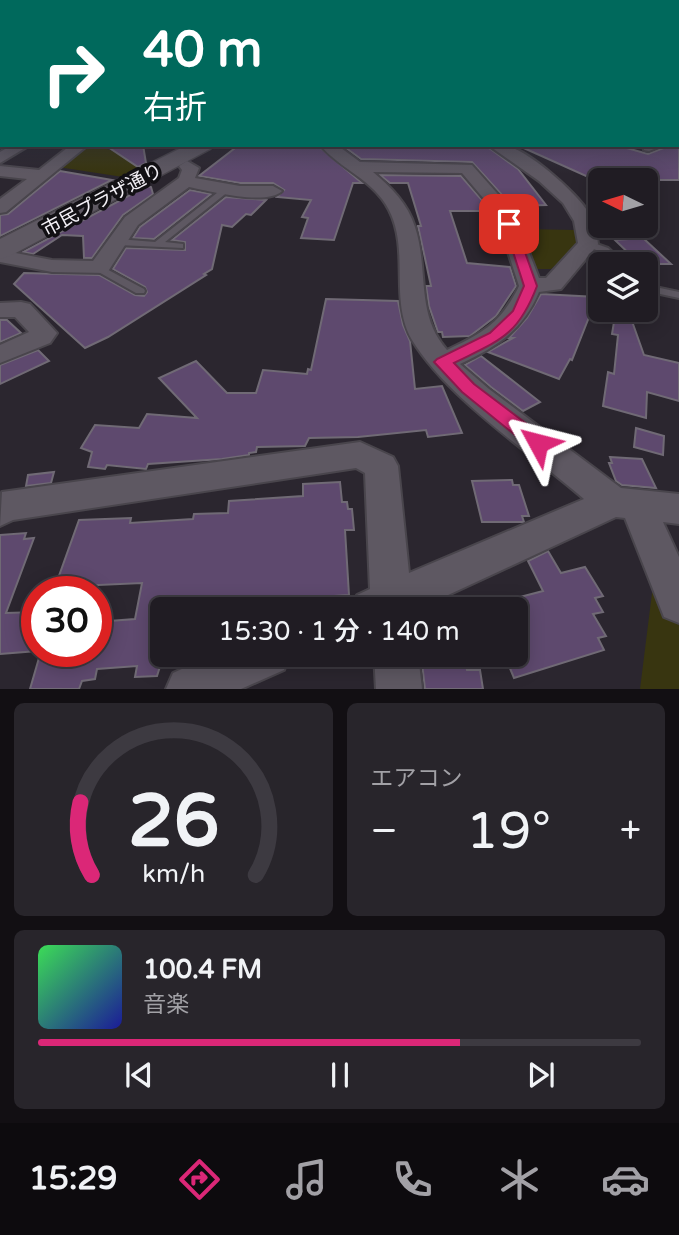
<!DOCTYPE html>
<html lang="ja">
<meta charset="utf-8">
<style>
:root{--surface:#201c23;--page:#28252b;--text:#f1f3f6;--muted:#a2a1a6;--line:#3d3a41;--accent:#db2777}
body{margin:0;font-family:"Varela Round","Noto Sans JP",sans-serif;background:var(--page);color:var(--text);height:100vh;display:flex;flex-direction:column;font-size:26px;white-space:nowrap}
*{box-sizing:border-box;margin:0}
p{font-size:23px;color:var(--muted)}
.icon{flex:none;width:38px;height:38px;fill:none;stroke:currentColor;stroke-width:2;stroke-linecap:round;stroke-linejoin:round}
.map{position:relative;height:689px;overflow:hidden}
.side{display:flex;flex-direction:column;gap:14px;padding:14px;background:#120f13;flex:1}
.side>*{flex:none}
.top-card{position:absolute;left:0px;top:0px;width:679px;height:147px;box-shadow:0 4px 18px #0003,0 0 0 2px var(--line);background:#00695c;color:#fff;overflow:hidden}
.needle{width:46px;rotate:275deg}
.controls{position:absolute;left:588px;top:168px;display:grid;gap:14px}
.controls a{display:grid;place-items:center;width:70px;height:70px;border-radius:10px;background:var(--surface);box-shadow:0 4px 18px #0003,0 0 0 2px var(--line);font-size:35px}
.speed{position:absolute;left:21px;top:576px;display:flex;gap:14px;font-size:35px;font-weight:700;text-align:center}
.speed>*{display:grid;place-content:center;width:91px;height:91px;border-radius:50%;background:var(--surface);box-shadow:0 4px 18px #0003,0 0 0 2px var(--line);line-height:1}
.speed .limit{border:10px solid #d22;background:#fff;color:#111}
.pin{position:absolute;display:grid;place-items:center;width:60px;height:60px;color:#fff;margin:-30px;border-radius:14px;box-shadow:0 4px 10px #0006}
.me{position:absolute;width:77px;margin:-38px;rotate:308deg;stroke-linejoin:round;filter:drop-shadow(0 0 5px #0008)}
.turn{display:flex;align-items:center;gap:24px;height:147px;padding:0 28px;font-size:32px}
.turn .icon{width:91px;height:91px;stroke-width:2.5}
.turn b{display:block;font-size:49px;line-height:60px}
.big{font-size:52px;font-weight:600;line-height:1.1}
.side .tile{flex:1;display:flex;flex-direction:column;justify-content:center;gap:10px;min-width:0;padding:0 24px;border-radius:10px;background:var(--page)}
.side .dial{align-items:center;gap:0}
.dial svg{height:182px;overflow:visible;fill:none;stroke:var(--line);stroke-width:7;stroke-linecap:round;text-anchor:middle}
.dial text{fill:var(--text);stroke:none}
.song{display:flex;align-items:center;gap:21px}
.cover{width:84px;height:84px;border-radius:10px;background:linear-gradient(135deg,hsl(130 70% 55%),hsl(240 70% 35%))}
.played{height:7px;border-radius:4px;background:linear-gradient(90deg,var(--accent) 70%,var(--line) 70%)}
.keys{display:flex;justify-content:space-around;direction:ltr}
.heat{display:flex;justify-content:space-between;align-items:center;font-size:38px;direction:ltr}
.side .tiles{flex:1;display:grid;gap:14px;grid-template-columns:1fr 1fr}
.tile:last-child{grid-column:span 2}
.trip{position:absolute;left:150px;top:597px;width:378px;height:70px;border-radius:10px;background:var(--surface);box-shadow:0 4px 18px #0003,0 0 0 2px var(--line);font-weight:600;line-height:70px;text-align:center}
.tabs{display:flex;height:112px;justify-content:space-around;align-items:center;background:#0d0b0e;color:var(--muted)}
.tabs .icon{width:49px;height:49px}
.tabs .active{color:var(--accent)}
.tabs b{font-size:32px;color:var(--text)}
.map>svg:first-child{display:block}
.green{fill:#383510}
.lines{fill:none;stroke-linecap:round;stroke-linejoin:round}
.river{fill:#463256;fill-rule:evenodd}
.building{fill:#5e496e;stroke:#706a75;stroke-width:2}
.lane-casing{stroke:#49454c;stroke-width:4}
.street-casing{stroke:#49454c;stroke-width:4}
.secondary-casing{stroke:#49454c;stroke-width:3}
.lane{fill:#5e5862;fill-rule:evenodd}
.street{fill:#5e5862;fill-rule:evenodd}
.secondary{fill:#5e5862;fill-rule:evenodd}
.route{fill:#db2777;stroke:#8e194d;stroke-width:2}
.labels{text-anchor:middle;stroke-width:7;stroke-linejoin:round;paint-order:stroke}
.far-street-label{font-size:19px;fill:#f2eff5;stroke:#121014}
</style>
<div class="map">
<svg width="679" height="689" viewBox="0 0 679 689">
<rect width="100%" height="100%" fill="#2b262f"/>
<!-- green -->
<g class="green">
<path d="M88,145C109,145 125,160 146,165L123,177L58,167Z"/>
<polygon points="521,229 576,230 580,244 551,269 537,269"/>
<polygon points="657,553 679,614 679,689 640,689"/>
</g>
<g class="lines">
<!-- river -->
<rect class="river" x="677" y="85" width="2" height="10"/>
</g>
<!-- building -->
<g class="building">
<polygon points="105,145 143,145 146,163 138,167"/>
<polygon points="239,145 317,145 362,183 353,183 334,240 301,238 308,218 302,217 311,200 277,197 284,190 273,183 240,183 199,176"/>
<polygon points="342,145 485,145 518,169 546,205 512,206 472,162 361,159"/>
<polygon points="517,145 616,145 648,154 666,147 679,145 679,180 604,180 591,175 586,176"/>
<polygon points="60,171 112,180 0,236 0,215 8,214"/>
<polygon points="380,175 461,176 487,206 482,206 484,211 450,211 467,263 510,267 516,286 496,316 470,336 443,337 442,332 438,332 429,306 426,286 431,286 418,226 421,226 408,183 390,183"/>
<polygon points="147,186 151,187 153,194 123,215 92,258 84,258 83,236 62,235 33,254 23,252"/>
<polygon points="190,190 211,194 154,239 133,238 140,227"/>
<polygon points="226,197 266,200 251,215 246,214 232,227 222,225 212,269 204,274 206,275 108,337 85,348 14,284 24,273 99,275 135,295 144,296 147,292 145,287 113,269 126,248 185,250 185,242 172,240"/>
<polygon points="643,238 671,264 640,264 615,240"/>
<polygon points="541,294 597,297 572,360 570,359 559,379 488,352 513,338 509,338 527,318"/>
<polygon points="326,299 398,301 403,325 410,341 415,389 442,386 462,433 428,437 426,430 358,437 309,438 305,446 257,447 256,452 249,453 249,455 222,459 148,464 146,469 107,465 105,469 88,467 92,452 81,448 95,425 139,428 147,414 197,418 159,378 196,361 227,393 256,393 263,370 307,374 308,369 311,370"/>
<polygon points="616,310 628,310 644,355 679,363 679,401 647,392 646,418 603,406 608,372 614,374 618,335 612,334"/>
<polygon points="0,320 7,320 21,333 0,342"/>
<polygon points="38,350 49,361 0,384 0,365"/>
<polygon points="481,356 540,402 523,411 491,387 465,365"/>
<polygon points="636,428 664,436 663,455 634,447"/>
<polygon points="610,457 642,459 656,488 622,485 616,481 609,463 612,463"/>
<polygon points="54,472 51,483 26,486 28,475"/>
<polygon points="512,480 513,485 519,485 529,516 522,516 524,522 482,522 472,481"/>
<polygon points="340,482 342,502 347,502 348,509 352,509 354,530 345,530 349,595 288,599 288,604 249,609 220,609 222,600 163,605 163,657 157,676 135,677 137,666 97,669 95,679 82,681 79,689 30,689 41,651 96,651 96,622 135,619 142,583 55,587 79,520 131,518 130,523 193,519 194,514 228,513 229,501 303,496 303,484"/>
<polygon points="26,533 24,539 34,538 6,613 37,612 37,651 0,654 0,535"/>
<polygon points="548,551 561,573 585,567 603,596 595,598 603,612 593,614 606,636 598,638 604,650 514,678 504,654 516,654 516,598 543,591 528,561"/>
<polygon points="421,654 464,654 467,670 480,670 483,689 425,689"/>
</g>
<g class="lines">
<!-- lane casing -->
<g class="lane-casing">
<g id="lane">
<rect x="677" y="83" width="2" height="4"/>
<rect x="0" y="115" width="2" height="4"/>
<polygon points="222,189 229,191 165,242 183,244 183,248 118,245 113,242 118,239 155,242"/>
<polygon points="588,241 608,248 625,264 614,264 602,252 585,246 585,242"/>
<polygon points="99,265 144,289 145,291 144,293 136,293 95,270 94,268"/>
<polygon points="646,285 679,292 679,298 646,291"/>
</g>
</g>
<!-- street casing -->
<g class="street-casing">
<g id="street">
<polygon points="677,95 679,96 679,104 677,103"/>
<polygon points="2,119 2,128 0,128 0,120"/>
<polygon points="677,134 679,134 677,144"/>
<polygon points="12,145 30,145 0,163 0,152"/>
<polygon points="71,145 88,145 6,212 0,213 0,199 27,179 0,176 0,166 39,170"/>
<path d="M320,145H337L360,162L472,165L513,211L539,278H546L578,243L574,221L563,203L539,181L488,145C493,145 499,144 504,145C528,149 581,196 592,218C596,226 597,235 598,244L595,248L561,289L539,292C523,330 497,347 460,364L489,389L621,488L679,494V524L663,522L679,557V623L664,617L625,518L616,517L418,609H351L357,595L370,589L365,473L356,468L13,520L0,526L2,492L360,442L393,457L398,466L409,573L584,499C531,453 448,399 412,340C389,300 410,251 389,210C374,180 340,169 320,145ZM373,172L462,173L495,212L519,286C501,323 483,333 447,350C415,314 429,269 415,227C408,204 391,187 373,172Z"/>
<polygon points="643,145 664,145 649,151 644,150"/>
<path d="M187,161L199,168L195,178L240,186H273L282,191C267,206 208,191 189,187L138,225L107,273L52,272L0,262V250L52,260L93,261L125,217L179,178L182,170L179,166Z"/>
<polygon points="21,302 30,304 57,333 50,343 0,363 0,345 29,332 15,317 0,317 0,303"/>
<polygon points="215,654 290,654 284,670 241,689 166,689 173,673"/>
<polygon points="374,654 418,654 422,689 376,689"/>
</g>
</g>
<!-- secondary casing -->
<g class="secondary-casing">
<polygon id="secondary" points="187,145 213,145 210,149 10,256 0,259 0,239"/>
</g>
<!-- lane -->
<use href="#lane" class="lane"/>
<!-- street -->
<use href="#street" class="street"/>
<!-- secondary -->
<use href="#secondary" class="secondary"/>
</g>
<!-- sky -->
<linearGradient id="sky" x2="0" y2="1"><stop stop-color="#18151a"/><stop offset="0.45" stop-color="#444758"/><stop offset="1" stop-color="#444758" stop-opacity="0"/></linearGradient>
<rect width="679" height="174" fill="url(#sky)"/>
<!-- route -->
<path class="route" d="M509,221L515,224L537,286C518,336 500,340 454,363L474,384L544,437L547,443L544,448L538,450L531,448L462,392L434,362L437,359L490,333L513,311L524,286L504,224Z"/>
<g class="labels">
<!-- far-street labels -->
<g class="far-street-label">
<text transform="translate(102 199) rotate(-28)" y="7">市民プラザ通り</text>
</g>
</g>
</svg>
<div class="controls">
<a><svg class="needle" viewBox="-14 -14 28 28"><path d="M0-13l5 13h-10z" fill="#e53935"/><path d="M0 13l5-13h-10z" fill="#a2a1a6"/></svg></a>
<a><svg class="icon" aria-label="layers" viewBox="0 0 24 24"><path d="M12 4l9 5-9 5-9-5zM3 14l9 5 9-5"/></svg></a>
</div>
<div class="speed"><div class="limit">30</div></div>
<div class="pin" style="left:509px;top:224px;background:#d93025"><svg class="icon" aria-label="arrive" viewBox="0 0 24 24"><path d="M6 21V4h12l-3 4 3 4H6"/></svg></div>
<svg class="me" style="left:538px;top:443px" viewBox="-20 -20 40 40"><path d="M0-17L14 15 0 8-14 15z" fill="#db2777" stroke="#fff" stroke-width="4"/></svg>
<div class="trip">15:30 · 1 分 · 140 m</div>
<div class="top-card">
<div class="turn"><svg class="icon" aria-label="right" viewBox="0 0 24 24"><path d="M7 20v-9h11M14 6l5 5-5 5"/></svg><div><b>40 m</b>右折</div></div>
</div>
</div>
<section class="side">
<div class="tiles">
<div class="tile dial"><svg viewBox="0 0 100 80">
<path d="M14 69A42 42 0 1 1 86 69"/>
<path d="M14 69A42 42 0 0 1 9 37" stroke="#db2777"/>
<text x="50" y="56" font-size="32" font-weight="700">26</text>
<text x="50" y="72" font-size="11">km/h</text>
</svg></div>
<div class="tile"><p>エアコン</p>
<div class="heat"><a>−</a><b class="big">19°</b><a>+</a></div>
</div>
<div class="tile">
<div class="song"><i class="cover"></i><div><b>100.4 FM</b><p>音楽</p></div></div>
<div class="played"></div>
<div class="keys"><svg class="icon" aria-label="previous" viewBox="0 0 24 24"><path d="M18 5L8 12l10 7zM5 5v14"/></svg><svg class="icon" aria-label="pause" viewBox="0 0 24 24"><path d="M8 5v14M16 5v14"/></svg><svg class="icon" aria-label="next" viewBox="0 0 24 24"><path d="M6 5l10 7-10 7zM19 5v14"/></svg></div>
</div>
</div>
</section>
<nav class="tabs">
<b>15:29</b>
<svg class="icon active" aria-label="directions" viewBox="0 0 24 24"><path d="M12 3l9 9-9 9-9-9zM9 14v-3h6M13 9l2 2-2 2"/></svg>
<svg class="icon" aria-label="music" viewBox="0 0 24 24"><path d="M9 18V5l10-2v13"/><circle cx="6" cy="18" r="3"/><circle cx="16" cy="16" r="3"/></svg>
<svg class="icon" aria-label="phone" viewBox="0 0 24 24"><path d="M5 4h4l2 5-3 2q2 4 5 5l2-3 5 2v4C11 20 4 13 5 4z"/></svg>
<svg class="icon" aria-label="climate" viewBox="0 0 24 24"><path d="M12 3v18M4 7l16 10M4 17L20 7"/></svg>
<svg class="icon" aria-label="car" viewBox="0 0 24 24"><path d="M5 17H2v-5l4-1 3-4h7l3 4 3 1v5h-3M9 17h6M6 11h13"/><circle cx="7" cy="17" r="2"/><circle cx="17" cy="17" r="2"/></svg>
</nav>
